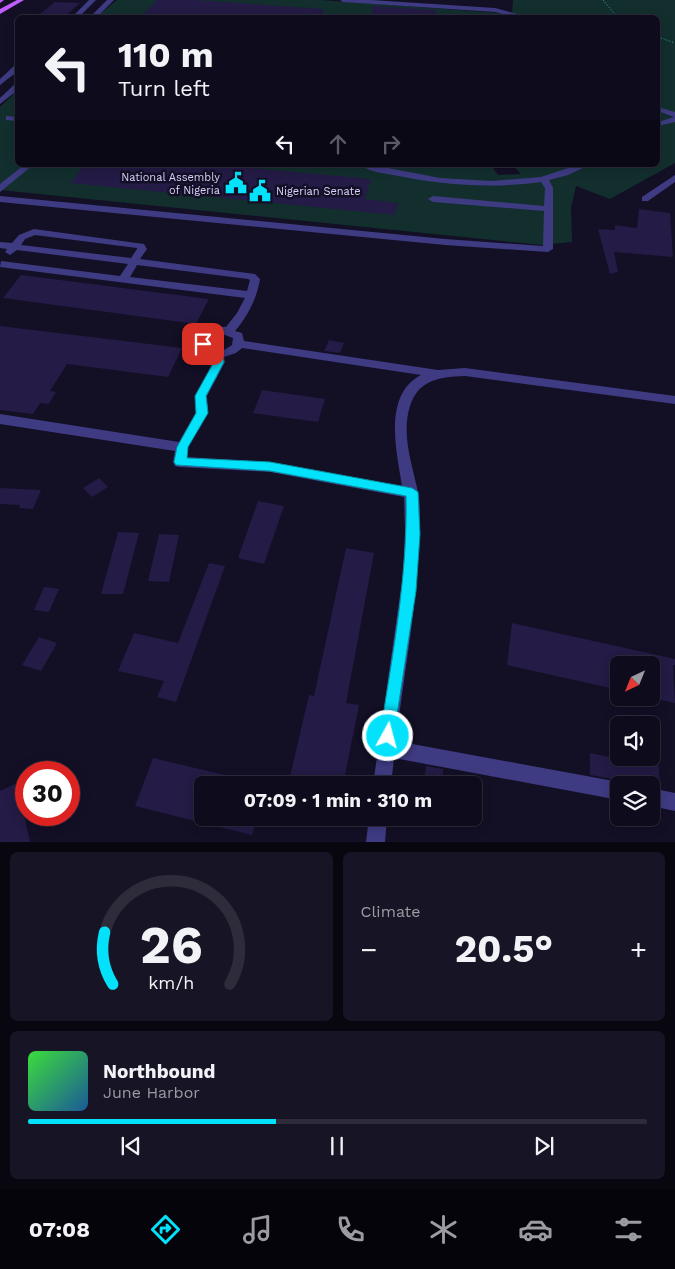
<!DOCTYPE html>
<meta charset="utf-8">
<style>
:root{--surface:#0e0b1c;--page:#171425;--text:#f1f3f6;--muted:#9b9ba3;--line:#2e2b3b;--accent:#04e1fa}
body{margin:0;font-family:"Work Sans",sans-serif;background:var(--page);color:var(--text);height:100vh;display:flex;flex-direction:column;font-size:19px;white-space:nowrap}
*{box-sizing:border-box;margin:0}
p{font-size:16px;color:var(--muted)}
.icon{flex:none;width:28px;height:28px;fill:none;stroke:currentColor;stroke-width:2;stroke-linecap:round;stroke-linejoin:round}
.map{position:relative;height:842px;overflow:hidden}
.side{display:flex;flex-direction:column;gap:10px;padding:10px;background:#08060f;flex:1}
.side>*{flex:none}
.guide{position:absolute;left:15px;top:15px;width:645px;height:152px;border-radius:8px;box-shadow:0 2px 12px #0003,0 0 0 1px var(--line);background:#0e0b1c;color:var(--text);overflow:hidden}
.needle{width:32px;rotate:223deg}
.tools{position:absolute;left:610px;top:656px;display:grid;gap:10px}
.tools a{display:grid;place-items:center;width:50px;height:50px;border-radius:8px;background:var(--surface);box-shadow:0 2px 12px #0003,0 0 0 1px var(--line);font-size:25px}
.speed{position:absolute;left:15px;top:761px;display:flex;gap:10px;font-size:25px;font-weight:700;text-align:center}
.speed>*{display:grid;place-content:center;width:65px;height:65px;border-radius:50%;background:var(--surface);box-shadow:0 2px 12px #0003,0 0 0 1px var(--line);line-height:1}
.speed .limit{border:8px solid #d22;background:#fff;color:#111}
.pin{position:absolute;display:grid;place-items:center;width:42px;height:42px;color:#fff;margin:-21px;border-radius:10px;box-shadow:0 2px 8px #0006}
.me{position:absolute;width:55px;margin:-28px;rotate:7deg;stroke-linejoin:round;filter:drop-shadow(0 0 4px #0008)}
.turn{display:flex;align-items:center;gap:18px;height:105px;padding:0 20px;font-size:22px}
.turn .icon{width:65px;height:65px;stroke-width:2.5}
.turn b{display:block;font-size:35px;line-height:42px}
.lanes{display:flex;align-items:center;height:48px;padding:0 20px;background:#0003;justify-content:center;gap:25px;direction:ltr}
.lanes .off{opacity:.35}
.big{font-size:38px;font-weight:700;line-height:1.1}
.side .widget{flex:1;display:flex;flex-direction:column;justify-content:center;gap:8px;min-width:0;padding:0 18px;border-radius:8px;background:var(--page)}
.side .dial{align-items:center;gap:0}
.dial svg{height:130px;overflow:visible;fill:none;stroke:var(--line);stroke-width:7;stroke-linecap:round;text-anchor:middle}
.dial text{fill:var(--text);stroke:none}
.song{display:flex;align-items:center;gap:15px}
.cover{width:60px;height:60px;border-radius:8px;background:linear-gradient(135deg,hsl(120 70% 55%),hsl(210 70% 35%))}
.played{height:5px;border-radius:2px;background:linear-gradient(90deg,var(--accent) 40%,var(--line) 40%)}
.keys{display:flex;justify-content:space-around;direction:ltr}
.heat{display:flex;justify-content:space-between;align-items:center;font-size:28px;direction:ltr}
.side .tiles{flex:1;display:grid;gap:10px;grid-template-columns:1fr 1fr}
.widget:last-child{grid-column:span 2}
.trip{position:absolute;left:194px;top:776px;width:288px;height:50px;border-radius:8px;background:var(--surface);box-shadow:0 2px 12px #0003,0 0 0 1px var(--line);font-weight:700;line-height:50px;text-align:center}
.tab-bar{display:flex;height:80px;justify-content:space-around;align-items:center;background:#06040b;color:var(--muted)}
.tab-bar .icon{width:35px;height:35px}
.tab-bar .on{color:var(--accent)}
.tab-bar b{font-size:22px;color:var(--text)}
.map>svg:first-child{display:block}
.green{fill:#122f2e}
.building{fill:#241b46}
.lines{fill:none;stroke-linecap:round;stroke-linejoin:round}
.path{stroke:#31b5ae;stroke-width:1;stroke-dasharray:1 2;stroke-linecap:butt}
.minor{fill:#3e3b83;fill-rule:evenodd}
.major{fill:#c15dfd;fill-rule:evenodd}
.route{fill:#04e1fa;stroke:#0392a2}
.labels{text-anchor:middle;stroke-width:5;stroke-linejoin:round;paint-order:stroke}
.far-poi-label{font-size:11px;fill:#d9d4fe;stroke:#130f25;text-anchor:end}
</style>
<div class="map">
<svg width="675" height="842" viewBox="0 0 675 842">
<rect width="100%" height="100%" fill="#130f25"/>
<!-- green -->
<polygon class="green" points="117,0 320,0 512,14 513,0 675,0 675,163 610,199 576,186 571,208 572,242 542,245 0,190 0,107 17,91 18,165 491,165 498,175 521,174 513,165 658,165 658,18 96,17"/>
<!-- building -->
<g class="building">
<polygon points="157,0 195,0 323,9 323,18 140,18"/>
<polygon points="55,2 80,3 63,18 35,18"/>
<polygon points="372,6 436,10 434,18 371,18"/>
<polygon points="84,165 218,165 371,179 365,199 398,203 395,215 70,183"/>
<polygon points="639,209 670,213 673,257 614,252 618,272 610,274 598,229 615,230 615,225 637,228"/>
<polygon points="21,275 209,299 196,324 3,298"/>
<polygon points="0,326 182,348 168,377 67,364 50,391 56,392 49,404 40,403 33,414 0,410"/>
<polygon points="329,340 344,343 340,353 324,351"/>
<polygon points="262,390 325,399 318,422 253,413"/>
<polygon points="99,478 108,487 92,497 83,488"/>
<polygon points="0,488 41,490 33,509 19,508 20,505 0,504"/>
<polygon points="258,501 284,506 264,564 238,558"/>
<polygon points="118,532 139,533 123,594 101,594"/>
<polygon points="159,534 179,535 169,582 148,581"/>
<polygon points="346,548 374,553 346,703 359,705 343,785 288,785 309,695 314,696"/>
<polygon points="209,563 225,566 176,702 157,697 164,681 118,671 134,633 178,643"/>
<polygon points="44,587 59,589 49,612 34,610"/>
<polygon points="512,623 675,659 675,665 673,665 675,703 651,698 651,665 619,665 619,690 507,665"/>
<polygon points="39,637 57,643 41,671 22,665"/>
<polygon points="590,753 624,760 624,758 658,758 660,785 630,785 619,780 590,775"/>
<polygon points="153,758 250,781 249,785 202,785 202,818 257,818 252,835 135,806"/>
<polygon points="426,766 443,769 443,780 425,777"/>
<polygon points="17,783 30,842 0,842 0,791"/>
</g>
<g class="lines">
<!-- path -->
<g class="path">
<polyline points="603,0 618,18"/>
<polyline points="658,37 675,43"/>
</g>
<!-- minor -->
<g class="minor">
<polygon points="89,0 96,0 78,18 71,18"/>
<polygon points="107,0 114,0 96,18 89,18"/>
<polygon points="340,0 371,0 495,8 532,18 519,18 495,12 343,2"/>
<polygon points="15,65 18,65 18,71 0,85 0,79"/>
<polygon points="15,84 18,84 18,90 0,104 0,98"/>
<polygon points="658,107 675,112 675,122 658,126 658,122 674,117 658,111"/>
<polygon points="6,116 18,117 18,121 6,120"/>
<polygon points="24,165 33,165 0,192 0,184"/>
<path d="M361,165H373L440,178L491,181L541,177L577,165H589L568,175L549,180L553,188V249L548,252L445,245L0,202V196L445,239L543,246L544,211L433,202L428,199L433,196L544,206L545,188L541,182C491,189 443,185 393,175C383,173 369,172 361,165Z"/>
<polygon points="675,175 675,182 648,201 642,201 642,197"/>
<path d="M34,229L144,244L147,249L140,259L255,274L260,279C257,298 248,316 235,331L242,333L244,341L438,370L465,368L675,396V404L465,376C440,377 419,379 410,406C401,434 412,464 418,492C421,503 419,520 419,533C418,603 404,672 396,741L619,782L626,785H619V800L394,758L391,785H373L403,574L405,531L404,497L270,472L180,467L175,466L173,462L175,451L0,424V414L179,442L196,413L195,396L213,362L212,356L203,353L197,344C201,333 214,325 226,327L237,313L245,298L0,267L1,261L120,276L128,264L17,250L10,255L5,252L7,249L0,248V242L12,243L19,235ZM35,235L137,248V249L131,258L21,245L25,239ZM137,265L248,279L250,280L247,291L130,277ZM222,334L233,338L232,345L224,350L211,347L209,344L210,339ZM242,348L421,375C382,395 397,453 402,486L270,462L187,457L188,447L208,413L207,396L225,362L224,357L236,353Z"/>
<polygon points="651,788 675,793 675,811 651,806"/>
<polygon points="369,818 387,818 385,842 366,842"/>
</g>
<!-- major -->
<g class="major">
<polygon points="0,0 4,0 0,3"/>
<polygon points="17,0 24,0 0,14 0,9"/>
</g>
</g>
<!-- route -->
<path class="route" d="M203,340L207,341L211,348L221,352L224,362L206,396L208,413L188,447L187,458L270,462L412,488L418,492L420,534L416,591L393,741L388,743L382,741L380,736C392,656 408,577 406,496L270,471L176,465L174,462L177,447L196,413L195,396L214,362L212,356L203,352L198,344Z"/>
<!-- icons -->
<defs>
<g id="civic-bare" transform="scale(1.725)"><path d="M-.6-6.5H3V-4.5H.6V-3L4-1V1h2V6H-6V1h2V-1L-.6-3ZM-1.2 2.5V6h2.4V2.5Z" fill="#04e1fa" stroke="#130f25" stroke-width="2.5" paint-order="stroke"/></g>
</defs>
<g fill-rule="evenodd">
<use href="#civic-bare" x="236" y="183"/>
<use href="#civic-bare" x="260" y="191"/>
</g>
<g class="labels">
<!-- far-poi labels -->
<g class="far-poi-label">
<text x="220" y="181">National Assembly<tspan x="220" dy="13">of Nigeria</tspan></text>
<text x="276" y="195" text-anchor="start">Nigerian Senate</text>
</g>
</g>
</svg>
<div class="tools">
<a><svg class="needle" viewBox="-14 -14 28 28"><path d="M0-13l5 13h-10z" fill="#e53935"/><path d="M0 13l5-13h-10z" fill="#9b9ba3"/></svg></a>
<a><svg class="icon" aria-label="sound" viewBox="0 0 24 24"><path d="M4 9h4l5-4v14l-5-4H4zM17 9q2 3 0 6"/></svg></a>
<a><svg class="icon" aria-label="layers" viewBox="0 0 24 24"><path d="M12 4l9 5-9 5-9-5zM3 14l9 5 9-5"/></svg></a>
</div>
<div class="speed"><div class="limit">30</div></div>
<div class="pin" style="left:203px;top:344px;background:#d93025"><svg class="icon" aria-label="arrive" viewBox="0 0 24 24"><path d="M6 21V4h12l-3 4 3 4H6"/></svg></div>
<svg class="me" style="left:388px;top:736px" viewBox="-20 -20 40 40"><circle r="17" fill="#04e1fa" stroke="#fff" stroke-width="3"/><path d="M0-11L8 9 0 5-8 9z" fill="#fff"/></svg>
<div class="trip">07:09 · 1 min · 310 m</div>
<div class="guide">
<div class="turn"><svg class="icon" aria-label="left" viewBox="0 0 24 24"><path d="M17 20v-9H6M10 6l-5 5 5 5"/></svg><div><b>110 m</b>Turn left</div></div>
<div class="lanes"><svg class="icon" aria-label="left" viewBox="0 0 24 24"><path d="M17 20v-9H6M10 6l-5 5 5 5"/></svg><svg class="icon off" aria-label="ahead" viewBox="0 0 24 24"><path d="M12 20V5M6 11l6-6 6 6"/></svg><svg class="icon off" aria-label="right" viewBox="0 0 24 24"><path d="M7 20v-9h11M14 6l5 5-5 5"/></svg></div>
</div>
</div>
<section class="side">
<div class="tiles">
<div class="widget dial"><svg viewBox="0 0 100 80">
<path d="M14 69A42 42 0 1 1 86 69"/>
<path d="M14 69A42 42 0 0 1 9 37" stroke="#04e1fa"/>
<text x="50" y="56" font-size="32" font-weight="700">26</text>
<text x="50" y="72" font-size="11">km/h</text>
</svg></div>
<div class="widget"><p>Climate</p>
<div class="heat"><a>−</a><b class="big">20.5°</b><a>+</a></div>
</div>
<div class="widget">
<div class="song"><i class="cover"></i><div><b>Northbound</b><p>June Harbor</p></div></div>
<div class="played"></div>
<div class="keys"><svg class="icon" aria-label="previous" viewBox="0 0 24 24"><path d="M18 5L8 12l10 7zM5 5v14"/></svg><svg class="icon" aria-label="pause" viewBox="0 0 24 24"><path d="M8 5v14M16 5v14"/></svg><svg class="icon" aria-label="next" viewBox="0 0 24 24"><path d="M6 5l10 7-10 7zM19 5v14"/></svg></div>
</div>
</div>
</section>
<nav class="tab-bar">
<b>07:08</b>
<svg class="icon on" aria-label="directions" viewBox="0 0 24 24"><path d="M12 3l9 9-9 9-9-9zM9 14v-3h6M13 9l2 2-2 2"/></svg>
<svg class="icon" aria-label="music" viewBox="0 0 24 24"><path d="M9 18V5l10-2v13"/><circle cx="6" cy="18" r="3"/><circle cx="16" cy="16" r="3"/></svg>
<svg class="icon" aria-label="phone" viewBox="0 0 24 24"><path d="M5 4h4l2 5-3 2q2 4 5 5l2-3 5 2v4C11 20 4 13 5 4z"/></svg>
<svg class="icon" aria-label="climate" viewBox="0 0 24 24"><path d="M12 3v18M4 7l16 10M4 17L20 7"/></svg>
<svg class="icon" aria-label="car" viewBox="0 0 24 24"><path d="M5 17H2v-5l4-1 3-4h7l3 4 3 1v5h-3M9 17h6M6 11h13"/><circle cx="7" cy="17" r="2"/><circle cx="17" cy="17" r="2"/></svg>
<svg class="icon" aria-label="filters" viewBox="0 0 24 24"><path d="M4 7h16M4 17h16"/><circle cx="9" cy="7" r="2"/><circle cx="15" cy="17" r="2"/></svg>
</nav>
